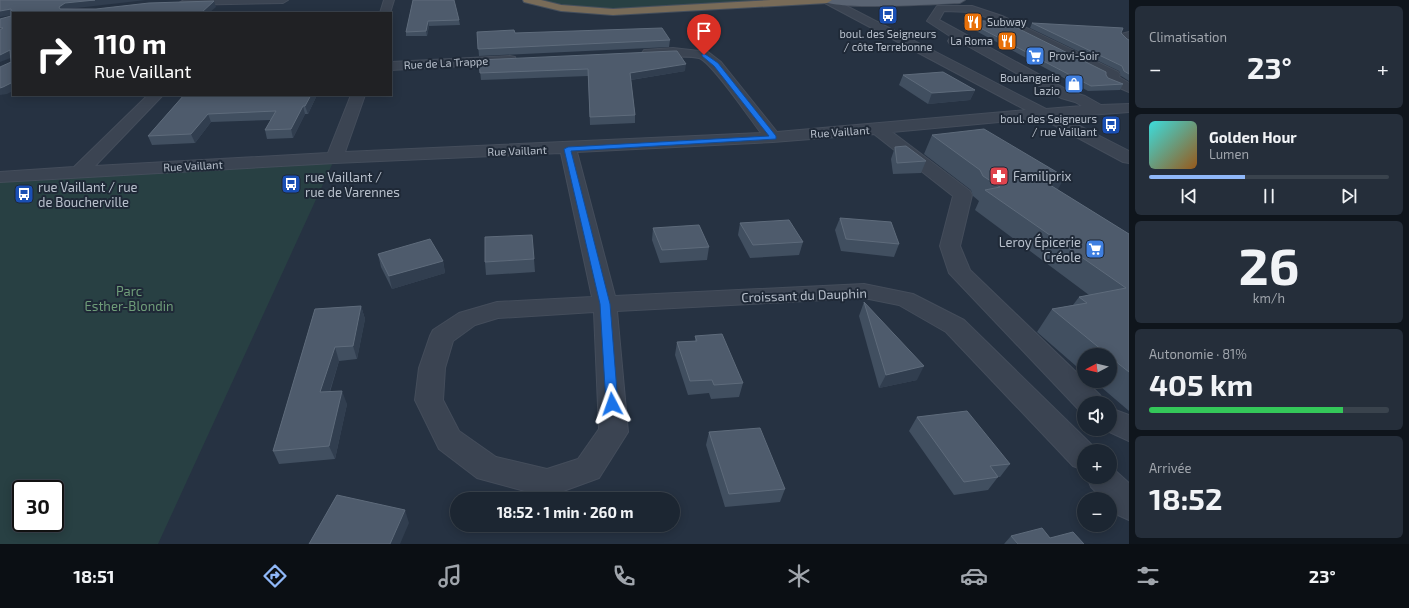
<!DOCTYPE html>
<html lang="fr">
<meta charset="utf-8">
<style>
:root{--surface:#1c2632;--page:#252e3a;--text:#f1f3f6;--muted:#a0a5ac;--line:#3a434d;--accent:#90b8f9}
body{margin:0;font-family:"Exo 2",sans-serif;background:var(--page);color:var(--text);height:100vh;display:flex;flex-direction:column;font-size:15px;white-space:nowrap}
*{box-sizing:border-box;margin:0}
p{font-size:13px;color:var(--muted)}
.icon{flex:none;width:22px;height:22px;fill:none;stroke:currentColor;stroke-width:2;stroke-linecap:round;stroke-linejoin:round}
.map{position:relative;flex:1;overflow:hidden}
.details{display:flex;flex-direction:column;gap:6px;padding:6px;background:#0f151c;width:280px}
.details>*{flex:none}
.guide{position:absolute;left:12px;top:12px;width:380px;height:84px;border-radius:0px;box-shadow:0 2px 10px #0003,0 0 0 1px var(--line);background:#202124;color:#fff;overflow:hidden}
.needle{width:26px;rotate:263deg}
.controls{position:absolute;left:1077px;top:348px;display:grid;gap:8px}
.controls a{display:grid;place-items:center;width:40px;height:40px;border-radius:50%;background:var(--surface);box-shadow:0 2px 10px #0003,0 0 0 1px var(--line);font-size:20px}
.speed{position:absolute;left:12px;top:480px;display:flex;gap:8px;font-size:20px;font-weight:700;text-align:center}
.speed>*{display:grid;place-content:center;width:52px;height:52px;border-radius:50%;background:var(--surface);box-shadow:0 2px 10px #0003,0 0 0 1px var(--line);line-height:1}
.speed .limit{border:2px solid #111;border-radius:6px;background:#fff;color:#111}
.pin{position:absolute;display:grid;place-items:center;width:34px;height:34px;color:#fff;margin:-41px -17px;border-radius:50% 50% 50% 0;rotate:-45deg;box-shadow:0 0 4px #0007}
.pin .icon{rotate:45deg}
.me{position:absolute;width:44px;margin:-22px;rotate:356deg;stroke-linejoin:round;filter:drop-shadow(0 0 3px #0008)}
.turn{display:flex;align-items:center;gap:14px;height:84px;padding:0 16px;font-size:18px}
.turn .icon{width:52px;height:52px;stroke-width:2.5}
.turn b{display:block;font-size:28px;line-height:34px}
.big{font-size:30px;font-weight:700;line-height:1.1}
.details .card{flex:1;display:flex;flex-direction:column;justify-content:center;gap:6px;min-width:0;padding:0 14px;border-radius:6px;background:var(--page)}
.details .dial{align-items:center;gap:0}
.dial b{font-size:52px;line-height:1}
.song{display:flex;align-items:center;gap:12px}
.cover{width:48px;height:48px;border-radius:6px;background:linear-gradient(135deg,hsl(180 70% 55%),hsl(30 70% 35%))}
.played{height:4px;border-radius:2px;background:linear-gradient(90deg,var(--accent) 40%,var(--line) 40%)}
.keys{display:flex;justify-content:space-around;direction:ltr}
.heat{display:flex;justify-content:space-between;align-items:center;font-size:22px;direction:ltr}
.charge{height:6px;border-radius:3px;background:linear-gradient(90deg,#34c759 81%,var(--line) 0)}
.trip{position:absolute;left:450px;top:492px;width:230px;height:40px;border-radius:20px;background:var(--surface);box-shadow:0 2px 10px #0003,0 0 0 1px var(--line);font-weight:700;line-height:40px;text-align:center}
.tabs{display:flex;height:64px;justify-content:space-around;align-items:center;background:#0b0f14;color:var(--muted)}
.tabs .icon{width:28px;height:28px}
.tabs .selected{color:var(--accent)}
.tabs b{font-size:18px;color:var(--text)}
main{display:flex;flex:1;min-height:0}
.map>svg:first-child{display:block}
.green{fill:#284043;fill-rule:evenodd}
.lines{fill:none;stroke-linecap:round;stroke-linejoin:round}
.minor-casing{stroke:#444d5b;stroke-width:2}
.major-casing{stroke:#444d5b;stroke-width:2}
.highway-casing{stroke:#454f5c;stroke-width:2}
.minor{fill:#3b4452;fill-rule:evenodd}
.major{fill:#596372;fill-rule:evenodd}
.highway{fill:#786b58;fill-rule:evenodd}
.wall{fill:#414f60}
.shaded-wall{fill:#313e4f}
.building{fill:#4e5b6c;stroke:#5e6b7b}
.route{fill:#1a73e8;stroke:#114b97}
.labels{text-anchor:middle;stroke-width:4;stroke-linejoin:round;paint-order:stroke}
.far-poi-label{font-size:11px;fill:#b8c0cc;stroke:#1f2937;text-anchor:end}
.far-street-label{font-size:11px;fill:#b8c0cc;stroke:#1f2937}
.poi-label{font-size:13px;fill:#b8c0cc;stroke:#1f2937;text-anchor:start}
.park-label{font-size:13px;fill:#6f9d79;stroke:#1f2937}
.street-label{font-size:13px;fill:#b8c0cc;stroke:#1f2937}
</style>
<main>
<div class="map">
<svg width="1129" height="544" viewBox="0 0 1129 544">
<rect width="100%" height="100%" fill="#263242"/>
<!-- green -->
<g class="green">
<polygon points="537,0 794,0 632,9 575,7"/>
<path d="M335,158L158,544H0V177ZM21,489H55V523H21Z"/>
</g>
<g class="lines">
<!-- minor casing -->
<g class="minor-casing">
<g id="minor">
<polygon points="184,0 288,0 283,3 180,5 179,3"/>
<polygon points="384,0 394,0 390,13 380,13"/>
<path d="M822,0H835L1046,109L1082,106L1075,102L1061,98L966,45L950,44L948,41L950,38H953L927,21L937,6H972L1002,16L1118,72L1120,75L1119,77L1129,83V92L1106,82L1104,79L1105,76L994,20L972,12L944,11L939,20L1071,92L1085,96L1101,105L1129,104V112L1062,117L1129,151V163L1123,162L1041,118L892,132L970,191L972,195L960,246L970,270L1100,395L1104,403H1084V412L1080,411L949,273L940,246L953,196L874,134L773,142L577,152L615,296L864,284L913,294L964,320L1095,448L1096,451H1084V470L1073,466L946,332L899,305L864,298L617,311L628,432L599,478L547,497L477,478L439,449L415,400L419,368L430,336L433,330L459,313L497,302L592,297L561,153L335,163L0,182V172L74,167L148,95H163L95,166L328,153L351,95H365L345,152L761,133C751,120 711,61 699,58C681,54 660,60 644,56L642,53L644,50L673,48L708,52L721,62L777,132L1026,110L823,2ZM594,312L599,429L578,459L547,469L496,457L459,431L443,400L445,368L453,341L475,325L498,318Z"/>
<polygon points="1129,32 1129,44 1125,43 1119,37 1121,34"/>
<polygon points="510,56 515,57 516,60 515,63 391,70 391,62"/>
<polygon points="1110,408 1129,415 1129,441 1103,429 1110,429"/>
<polygon points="1110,466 1129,483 1129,520 1118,515 1110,507 1110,499 1103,499 1091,487 1087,477 1110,477"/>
</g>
</g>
<!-- major casing -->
<g class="major-casing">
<path id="major" d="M822,0H965L960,3C940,4 831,11 822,0Z"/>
</g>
<!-- highway casing -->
<g class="highway-casing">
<polygon id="highway" points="523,0 541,0 561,5 613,9 771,0 832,0 827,3 613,15 561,11 524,2"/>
</g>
<!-- minor -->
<use href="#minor" class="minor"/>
<!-- major -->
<use href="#major" class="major"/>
<!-- highway -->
<use href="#highway" class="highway"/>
</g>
<!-- wall -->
<g class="wall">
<polygon points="413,0 459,20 460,25 429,26 427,36 406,36 406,32"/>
<polygon points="965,20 1106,75 1108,78 1123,84 1120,90 1088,91 963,24"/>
<polygon points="1032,23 1121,33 1127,39 1129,40 1129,81 1121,76 1119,71 1030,28"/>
<polygon points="477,32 515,33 670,40 669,47 479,56"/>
<polygon points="479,60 685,71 631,80 635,115 635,123 590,125 588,76 481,80"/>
<polygon points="903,75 975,90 970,100 928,104 899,85"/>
<polygon points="184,95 317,95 308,114 305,114 293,138 267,139 265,130 271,120 211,122 195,143 152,145 148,136"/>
<polygon points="932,135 1058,190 1129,234 1129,411 1094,381 1110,381 1110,355 1084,355 1084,373 1037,332 1052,309 1073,305 1079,297 1089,295 975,210 979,201 973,196 971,190 924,154"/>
<polygon points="895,147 926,161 921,173 893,174 891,159"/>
<polygon points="840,218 899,244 894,257 841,251 835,230"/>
<polygon points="740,223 803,242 799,255 750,258 738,235"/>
<polygon points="653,228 709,247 707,260 660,263 652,240"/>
<polygon points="378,254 443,261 445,273 392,289 381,267"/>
<polygon points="534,259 535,272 486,275 485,262"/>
<polygon points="864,302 917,380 879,388 859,316"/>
<polygon points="361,306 365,319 357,359 339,361 330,392 347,404 335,459 279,464 273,451 315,309"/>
<polygon points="695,336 743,383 739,397 711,399 709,393 688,395 675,355 677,342 695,341"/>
<polygon points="917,417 1010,464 1000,477 998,477 988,490 954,495 909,431"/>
<polygon points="709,432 785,489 780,502 725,507 706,445"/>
<polygon points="1011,536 1050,538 1084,544 1004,544"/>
</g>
<!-- shaded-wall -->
<g class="shaded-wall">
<polygon points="95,0 146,0 68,9 62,13 59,7 65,3"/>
<polygon points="214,1 216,7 209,13 201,13"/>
<polygon points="11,9 13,15 0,17 0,11"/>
<polygon points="428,21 429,26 427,36 426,31"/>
<polygon points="10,50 13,57 0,62 0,55"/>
<polygon points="686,64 685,71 630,80 630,73"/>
<polygon points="13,82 13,91 7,94 0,95 0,88"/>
<polygon points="975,90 970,100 928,104 932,93"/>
<polygon points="311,95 317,95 308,114 305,106"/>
<polygon points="303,106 305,114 293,138 291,129"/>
<polygon points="208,114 211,122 195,143 191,134"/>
<polygon points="1065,177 1053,198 1042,180"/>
<polygon points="443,261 445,273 392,289 389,276"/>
<polygon points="361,306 365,319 357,359 353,346"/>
<polygon points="335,347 339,361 325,406 320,392"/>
<polygon points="924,366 917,380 879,388 886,375"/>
<polygon points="342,391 347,404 335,459 329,446"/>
<polygon points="405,510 409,523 400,544 390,544"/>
</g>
<!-- building -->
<g class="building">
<polygon points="0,0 95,0 65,3 59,7 60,9 96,9 149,3 214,1 201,13 13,13 13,82 3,87 0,88 0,67 11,62 10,50 0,55 0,30 3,28 0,28 0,19 11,16 11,9 0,11"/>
<polygon points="413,0 454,0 459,20 428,21 426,31 406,32"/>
<polygon points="965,20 1005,22 1106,72 1106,75 1108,78 1123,84 1091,86"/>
<polygon points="1032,23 1123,28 1121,33 1127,39 1129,40 1129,74 1124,71 1122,66"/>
<polygon points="662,28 670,40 478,49 477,32 514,30 515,33"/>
<polygon points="674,51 677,51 686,64 630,73 635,115 590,117 588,69 480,73 479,60"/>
<polygon points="943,72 975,90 932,93 903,75"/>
<polygon points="184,95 311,95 305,106 303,106 291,129 265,130 276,111 208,114 191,134 148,136"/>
<polygon points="984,129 1065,177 1042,180 1129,234 1129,372 1110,357 1110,355 1108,355 1052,309 1087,303 1079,297 1126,288 985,190 1000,187 983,176 980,170 932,135"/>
<polygon points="906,146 926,161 897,163 895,147"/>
<polygon points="840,218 891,222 899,244 846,239"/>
<polygon points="789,220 803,242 753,245 740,223"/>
<polygon points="699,225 709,247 662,250 653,228"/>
<polygon points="532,235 534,259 485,262 485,237"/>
<polygon points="430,239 443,261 389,276 378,254"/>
<polygon points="864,302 924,366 886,375"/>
<polygon points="361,306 353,346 335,347 320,392 342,391 329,446 273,451 315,309"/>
<polygon points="722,334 743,383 714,385 712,380 690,381 677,342 697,341 695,336"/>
<polygon points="967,411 1010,464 990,466 998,477 964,482 917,417"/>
<polygon points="760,428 785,489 729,494 709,432"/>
<polygon points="337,495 405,510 390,544 309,544"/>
<polygon points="1042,528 1050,538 1073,532 1084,544 1018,544 1011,536"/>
</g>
<!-- route -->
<polygon class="route" points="702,54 705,54 718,63 776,136 776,139 571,151 610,304 618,404 616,407 612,408 608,407 606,404 600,304 564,149 568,147 769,136 714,66 702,56"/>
<!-- icons -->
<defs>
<g id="bus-square" transform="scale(1)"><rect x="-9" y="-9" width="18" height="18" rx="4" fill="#1a4fb4" stroke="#1f2937"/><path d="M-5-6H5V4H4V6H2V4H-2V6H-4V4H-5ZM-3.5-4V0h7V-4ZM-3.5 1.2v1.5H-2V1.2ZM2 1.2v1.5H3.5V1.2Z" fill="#fff"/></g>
<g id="restaurant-square" transform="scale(1)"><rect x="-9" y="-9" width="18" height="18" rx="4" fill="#e8710a" stroke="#1f2937"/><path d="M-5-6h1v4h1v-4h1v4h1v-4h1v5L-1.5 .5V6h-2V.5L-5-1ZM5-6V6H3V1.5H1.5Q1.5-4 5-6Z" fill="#fff"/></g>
<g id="supermarket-square" transform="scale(1)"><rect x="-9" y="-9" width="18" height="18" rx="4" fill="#3f7fe0" stroke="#1f2937"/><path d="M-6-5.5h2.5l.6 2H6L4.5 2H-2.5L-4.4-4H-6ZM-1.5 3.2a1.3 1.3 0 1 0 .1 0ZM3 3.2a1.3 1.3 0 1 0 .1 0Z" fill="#fff"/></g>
<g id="shop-square" transform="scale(1)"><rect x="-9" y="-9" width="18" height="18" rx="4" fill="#3f7fe0" stroke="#1f2937"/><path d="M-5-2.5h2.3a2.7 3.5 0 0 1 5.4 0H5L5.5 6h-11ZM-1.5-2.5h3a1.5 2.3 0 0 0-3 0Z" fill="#fff"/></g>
<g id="pharmacy-square" transform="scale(1)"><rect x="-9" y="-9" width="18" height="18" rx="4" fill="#e0444e" stroke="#1f2937"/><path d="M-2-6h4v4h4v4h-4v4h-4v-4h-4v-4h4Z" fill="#fff"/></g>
</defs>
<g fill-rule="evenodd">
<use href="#bus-square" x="888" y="15"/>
<use href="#restaurant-square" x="973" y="22"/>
<use href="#restaurant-square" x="1007" y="41"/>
<use href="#supermarket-square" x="1035" y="56"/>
<use href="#shop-square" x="1074" y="84"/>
<use href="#bus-square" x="1111" y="125"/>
<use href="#pharmacy-square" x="999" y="176"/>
<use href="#bus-square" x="291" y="184"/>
<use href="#bus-square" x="24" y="194"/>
<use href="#supermarket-square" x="1095" y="249"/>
</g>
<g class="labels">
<!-- far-poi labels -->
<g class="far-poi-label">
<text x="987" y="26" text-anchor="start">Subway</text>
<text x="888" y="38" text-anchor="middle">boul. des Seigneurs<tspan x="888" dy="13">/ côte Terrebonne</tspan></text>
<text x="993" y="45">La Roma</text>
<text x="1049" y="60" text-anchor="start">Provi-Soir</text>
<text x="1060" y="82">Boulangerie<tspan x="1060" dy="13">Lazio</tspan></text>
<text x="1097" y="123">boul. des Seigneurs<tspan x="1097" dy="13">/ rue Vaillant</tspan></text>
</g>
<!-- far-street labels -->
<g class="far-street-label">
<text transform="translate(446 63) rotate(-3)" y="4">Rue de La Trappe</text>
<text transform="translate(840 132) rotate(-4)" y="4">Rue Vaillant</text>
<text transform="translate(517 151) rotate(-2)" y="4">Rue Vaillant</text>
<text transform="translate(193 166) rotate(-3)" y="4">Rue Vaillant</text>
</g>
<!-- poi labels -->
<g class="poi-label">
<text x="1013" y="181">Familiprix</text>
<text x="305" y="182">rue Vaillant /<tspan x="305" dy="15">rue de Varennes</tspan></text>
<text x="38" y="192">rue Vaillant / rue<tspan x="38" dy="15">de Boucherville</tspan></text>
<text x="1081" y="247" text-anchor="end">Leroy Épicerie<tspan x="1081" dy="15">Créole</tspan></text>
</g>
<!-- park labels -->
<g class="park-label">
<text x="129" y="296">Parc<tspan x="129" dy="15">Esther-Blondin</tspan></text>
</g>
<!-- street labels -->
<g class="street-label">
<text transform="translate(804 295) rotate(-2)" y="5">Croissant du Dauphin</text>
</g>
</g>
</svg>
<div class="controls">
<a><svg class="needle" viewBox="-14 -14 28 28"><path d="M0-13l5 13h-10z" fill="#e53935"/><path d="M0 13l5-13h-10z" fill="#a0a5ac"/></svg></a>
<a><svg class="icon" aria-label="sound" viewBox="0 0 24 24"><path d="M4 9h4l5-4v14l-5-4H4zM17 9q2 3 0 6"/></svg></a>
<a>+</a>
<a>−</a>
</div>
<div class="speed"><div class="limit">30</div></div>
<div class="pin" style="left:704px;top:55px;background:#d93025"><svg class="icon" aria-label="arrive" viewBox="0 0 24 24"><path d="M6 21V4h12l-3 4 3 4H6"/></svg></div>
<svg class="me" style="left:612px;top:404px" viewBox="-20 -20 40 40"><path d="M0-17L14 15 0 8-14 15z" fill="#1a73e8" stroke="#fff" stroke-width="4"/></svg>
<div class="trip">18:52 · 1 min · 260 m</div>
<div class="guide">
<div class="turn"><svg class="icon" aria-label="right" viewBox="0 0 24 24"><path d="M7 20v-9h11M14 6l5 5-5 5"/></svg><div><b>110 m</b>Rue Vaillant</div></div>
</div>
</div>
<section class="details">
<div class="card"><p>Climatisation</p>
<div class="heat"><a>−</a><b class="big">23°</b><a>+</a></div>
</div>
<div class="card">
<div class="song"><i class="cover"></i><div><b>Golden Hour</b><p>Lumen</p></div></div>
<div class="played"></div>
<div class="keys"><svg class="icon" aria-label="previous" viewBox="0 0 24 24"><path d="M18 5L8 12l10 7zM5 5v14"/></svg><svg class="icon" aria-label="pause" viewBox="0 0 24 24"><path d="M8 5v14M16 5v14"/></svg><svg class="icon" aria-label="next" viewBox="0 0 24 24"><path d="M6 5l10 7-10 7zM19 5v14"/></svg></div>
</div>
<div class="card dial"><b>26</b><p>km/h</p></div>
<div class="card"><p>Autonomie · 81%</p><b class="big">405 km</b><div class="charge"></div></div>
<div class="card"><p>Arrivée</p><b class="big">18:52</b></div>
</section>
</main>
<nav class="tabs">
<b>18:51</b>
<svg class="icon selected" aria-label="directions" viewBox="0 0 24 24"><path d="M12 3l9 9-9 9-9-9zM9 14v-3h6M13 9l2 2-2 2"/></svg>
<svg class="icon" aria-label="music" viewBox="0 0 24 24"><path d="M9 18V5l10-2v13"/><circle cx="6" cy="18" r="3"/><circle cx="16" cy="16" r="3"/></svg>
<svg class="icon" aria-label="phone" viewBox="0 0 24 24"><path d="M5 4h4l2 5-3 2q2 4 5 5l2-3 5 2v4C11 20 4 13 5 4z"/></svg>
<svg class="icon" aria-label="climate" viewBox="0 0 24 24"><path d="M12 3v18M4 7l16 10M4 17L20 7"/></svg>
<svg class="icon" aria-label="car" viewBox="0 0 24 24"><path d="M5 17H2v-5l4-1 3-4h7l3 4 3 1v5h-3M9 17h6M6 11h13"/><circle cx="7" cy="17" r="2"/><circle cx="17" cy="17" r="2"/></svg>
<svg class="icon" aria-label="filters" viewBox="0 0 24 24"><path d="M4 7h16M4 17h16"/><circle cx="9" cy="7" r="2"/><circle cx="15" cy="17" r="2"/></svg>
<b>23°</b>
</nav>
